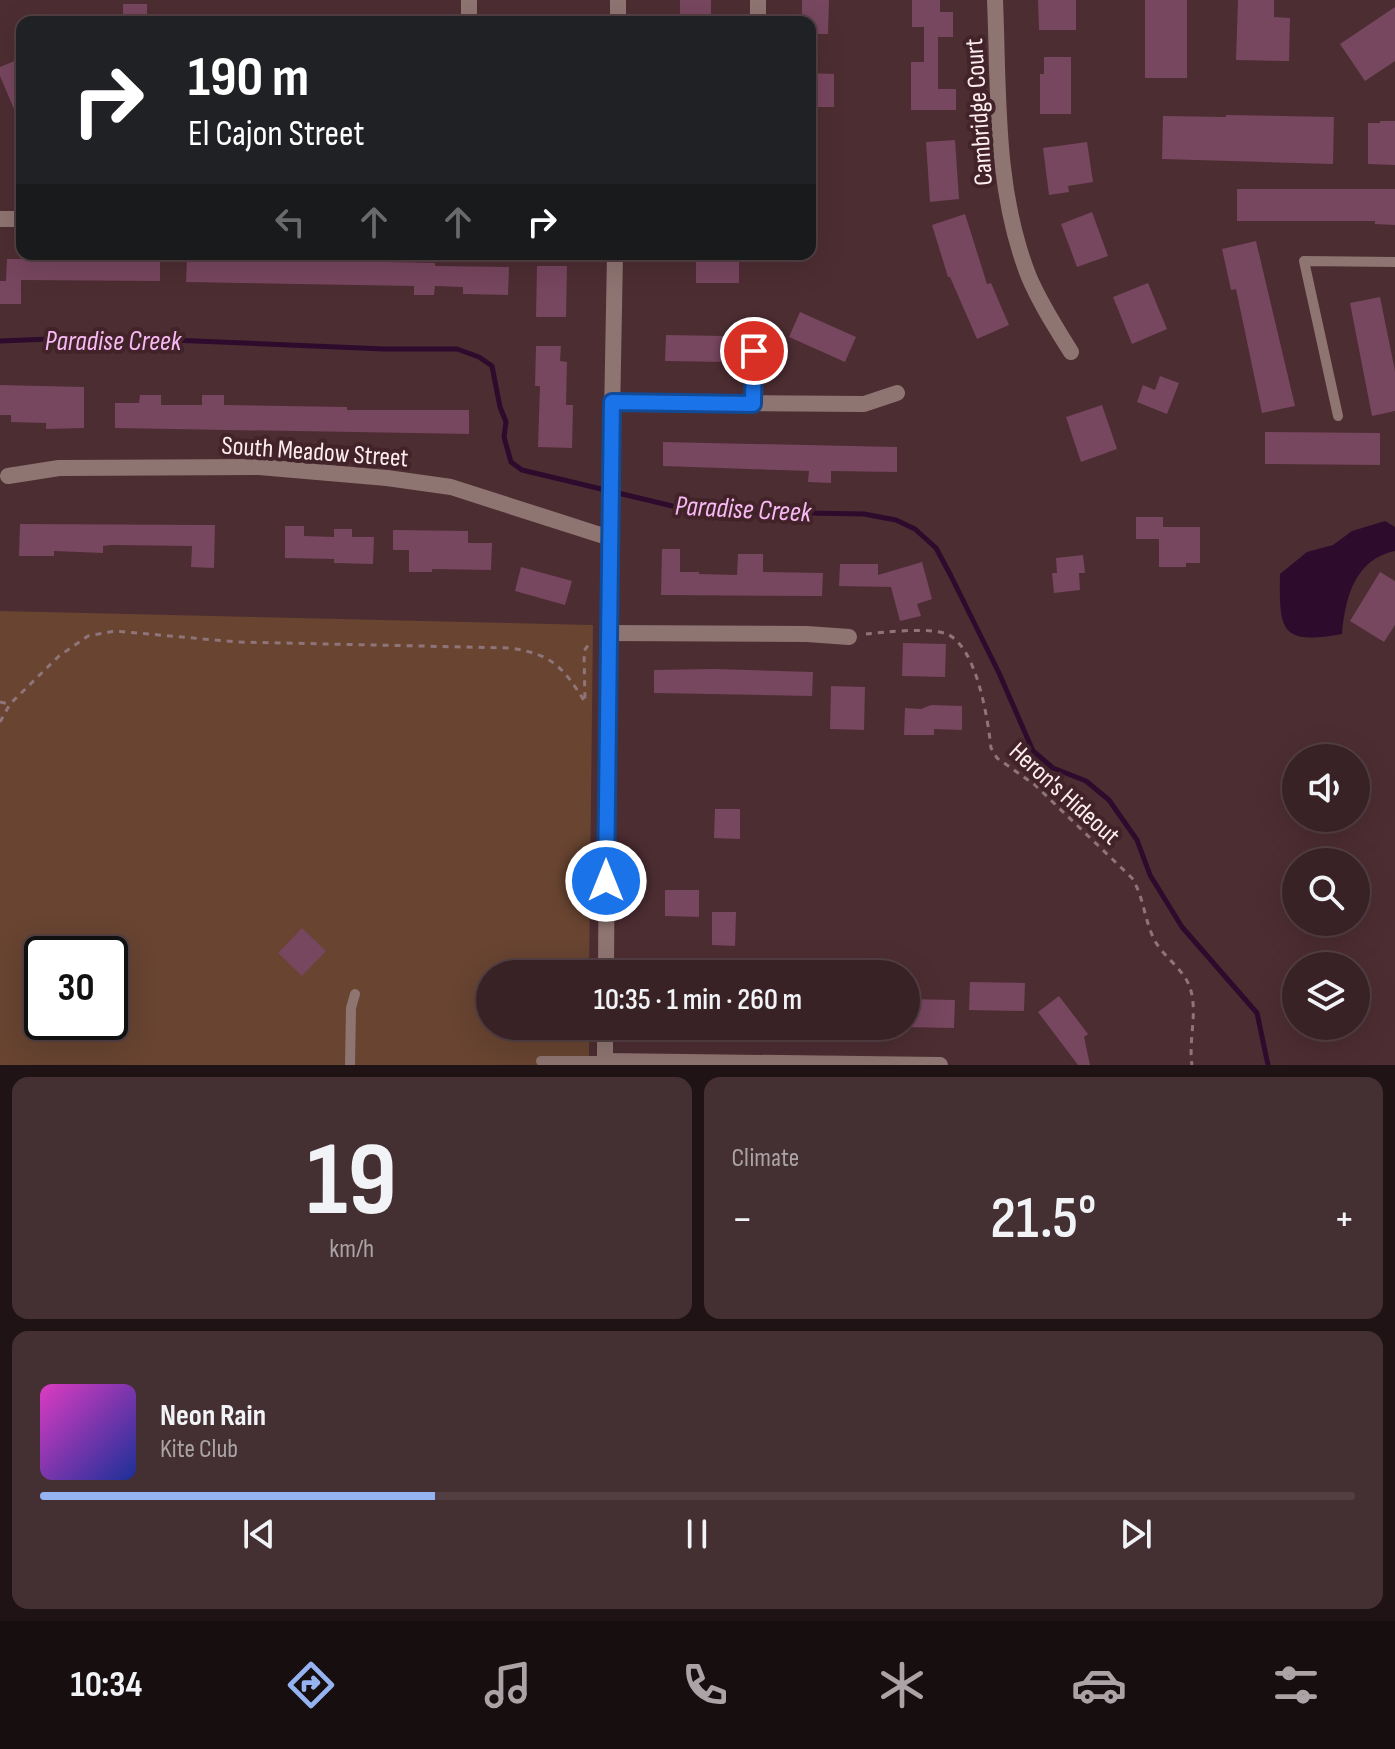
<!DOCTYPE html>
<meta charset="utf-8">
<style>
:root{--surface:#392226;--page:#442f32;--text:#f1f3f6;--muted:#aba4a7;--line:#533f43;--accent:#95b2f1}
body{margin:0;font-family:"Sofia Sans Condensed",sans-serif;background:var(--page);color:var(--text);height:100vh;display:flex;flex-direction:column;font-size:30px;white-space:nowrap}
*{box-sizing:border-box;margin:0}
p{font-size:26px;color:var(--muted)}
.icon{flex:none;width:44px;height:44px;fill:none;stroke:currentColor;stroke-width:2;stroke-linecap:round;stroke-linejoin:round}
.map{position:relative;height:1065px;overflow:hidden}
.drawer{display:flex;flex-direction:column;gap:12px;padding:12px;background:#1f1315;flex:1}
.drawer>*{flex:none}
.top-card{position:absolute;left:16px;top:16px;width:800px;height:244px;border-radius:16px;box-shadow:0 8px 32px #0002,0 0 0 2px var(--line);background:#202124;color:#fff;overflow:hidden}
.fabs{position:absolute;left:1282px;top:744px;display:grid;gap:16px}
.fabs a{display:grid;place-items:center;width:88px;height:88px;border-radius:50%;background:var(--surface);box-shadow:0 8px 32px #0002,0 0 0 2px var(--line);font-size:40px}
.speed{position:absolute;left:24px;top:936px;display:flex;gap:16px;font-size:40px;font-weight:700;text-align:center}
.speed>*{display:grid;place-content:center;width:104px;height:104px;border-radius:50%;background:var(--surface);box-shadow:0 8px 32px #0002,0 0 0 2px var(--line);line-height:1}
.speed .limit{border:4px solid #111;border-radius:12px;background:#fff;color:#111}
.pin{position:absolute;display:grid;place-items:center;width:68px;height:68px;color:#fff;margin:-34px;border:4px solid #fff;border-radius:50%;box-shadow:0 2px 8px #0007}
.me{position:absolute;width:88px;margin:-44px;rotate:0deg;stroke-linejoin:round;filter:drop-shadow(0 0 6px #0008)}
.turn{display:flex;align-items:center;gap:28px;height:168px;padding:0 40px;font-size:36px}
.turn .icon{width:104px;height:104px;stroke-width:2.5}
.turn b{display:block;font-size:56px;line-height:68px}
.lanes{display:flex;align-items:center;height:76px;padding:0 40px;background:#0003;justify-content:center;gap:40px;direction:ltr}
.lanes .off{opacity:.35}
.big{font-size:60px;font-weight:600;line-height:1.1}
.drawer .tile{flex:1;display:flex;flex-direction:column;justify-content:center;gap:12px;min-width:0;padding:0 28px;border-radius:16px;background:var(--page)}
.drawer .dial{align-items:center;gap:0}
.dial b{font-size:104px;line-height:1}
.song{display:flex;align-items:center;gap:24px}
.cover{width:96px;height:96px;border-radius:12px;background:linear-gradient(135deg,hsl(310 70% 55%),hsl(230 70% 35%))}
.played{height:8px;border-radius:4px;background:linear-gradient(90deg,var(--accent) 30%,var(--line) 30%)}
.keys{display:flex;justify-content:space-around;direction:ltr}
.heat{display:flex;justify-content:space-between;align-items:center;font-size:44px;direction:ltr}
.drawer .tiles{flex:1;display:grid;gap:12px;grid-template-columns:1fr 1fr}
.tile:last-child{grid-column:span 2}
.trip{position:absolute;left:476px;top:960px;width:444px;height:80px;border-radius:40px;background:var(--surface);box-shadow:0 8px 32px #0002,0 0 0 2px var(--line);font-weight:600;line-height:80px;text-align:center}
.tab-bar{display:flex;height:128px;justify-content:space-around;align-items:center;background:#170e0f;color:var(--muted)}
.tab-bar .icon{width:56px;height:56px}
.tab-bar .active{color:var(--accent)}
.tab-bar b{font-size:36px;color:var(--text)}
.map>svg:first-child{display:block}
.green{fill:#684431;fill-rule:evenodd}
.water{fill:#2d0b2d}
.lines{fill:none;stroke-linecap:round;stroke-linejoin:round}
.stream{stroke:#2d0b2d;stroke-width:5}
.building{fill:#77465f}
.path{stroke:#8f7579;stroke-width:3;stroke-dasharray:6 6;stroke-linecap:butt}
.lane{stroke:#8f7571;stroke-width:10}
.street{stroke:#8f7571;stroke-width:16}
.route-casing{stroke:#114b97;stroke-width:20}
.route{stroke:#1a73e8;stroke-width:14}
.labels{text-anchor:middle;stroke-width:8;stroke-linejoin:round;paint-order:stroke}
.street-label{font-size:26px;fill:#feedf0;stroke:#412329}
.water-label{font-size:28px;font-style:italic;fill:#f8b9f4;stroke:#412329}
</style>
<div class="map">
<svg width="1395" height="1065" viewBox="0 0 1395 1065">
<rect width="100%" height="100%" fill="#4c2d32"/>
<!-- green -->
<path class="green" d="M0,611L593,625L589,974H490V1026H589V1065H0ZM42,954H110V1022H42Z"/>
<!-- water -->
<path class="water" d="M1385,521L1395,527V551C1355,559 1345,598 1342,634C1281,645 1279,632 1280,574L1307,552L1333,545L1352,531Z"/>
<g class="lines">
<!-- stream -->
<polyline class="stream" points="0,341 100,337 384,349 457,349 479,357 492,366 500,407 506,422 504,437 511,462 522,470 693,511 864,514 896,520 915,529 936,548 951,576 999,673 1033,751 1053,768 1086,781 1109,800 1137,840 1150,875 1182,927 1257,1013 1268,1065"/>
</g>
<!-- building -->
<g class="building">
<polygon points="680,0 711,0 711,17 680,18"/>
<polygon points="802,0 829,0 828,34 810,34 810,22 802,22"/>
<polygon points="912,0 940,0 940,12 953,12 953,37 938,37 938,89 956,89 956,110 911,110 911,62 924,62 924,27 912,27"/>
<polygon points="1038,0 1076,0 1076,30 1039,30"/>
<rect x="1145" y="0" width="42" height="78"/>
<polygon points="1238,0 1274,0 1274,17 1290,18 1289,61 1236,60"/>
<rect x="123" y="4" width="24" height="18"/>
<polygon points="1395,7 1395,61 1365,81 1340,44"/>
<polygon points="1044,57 1071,57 1071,114 1040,114 1040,74 1044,74"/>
<polygon points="22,58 22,128 0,76 0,67"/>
<polygon points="810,73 834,74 834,107 810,107"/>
<polygon points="1226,115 1334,117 1333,164 1162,159 1163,116 1226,117"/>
<polygon points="1380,121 1395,121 1395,165 1368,164 1368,123 1380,123"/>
<polygon points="955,140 959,199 930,202 926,142"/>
<polygon points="1087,142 1093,182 1068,186 1069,192 1049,195 1043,148"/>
<polygon points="1237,189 1395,189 1395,225 1375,224 1375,221 1237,221"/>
<polygon points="1092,212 1108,256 1077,267 1061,224"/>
<polygon points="965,214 987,284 991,283 1009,325 977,339 950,277 948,277 932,225"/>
<polygon points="1256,241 1295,406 1262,413 1236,289 1231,290 1222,249"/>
<polygon points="720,254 739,254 739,283 696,283 696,255"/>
<polygon points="100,257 160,258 160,281 21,280 21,304 0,304 0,281 6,281 7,259 100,259"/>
<polygon points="187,258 435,263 435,266 509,267 508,295 463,294 463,287 435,286 434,295 414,295 414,286 186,282"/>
<polygon points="537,266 567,266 566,317 536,317"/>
<polygon points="1148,283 1167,329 1132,344 1113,297"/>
<polygon points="1380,297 1395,371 1395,411 1372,416 1350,303"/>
<polygon points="800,312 856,337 845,362 789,337"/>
<polygon points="666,335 725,336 725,362 665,361"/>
<polygon points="536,346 561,346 560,361 567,362 566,405 573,405 572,448 538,447 540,386 535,386"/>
<polygon points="1160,376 1179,383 1167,414 1137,402 1143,385 1155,390"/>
<polygon points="0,385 84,387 84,428 46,429 46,423 11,422 11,415 0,415"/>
<polygon points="140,395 161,395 161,405 202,405 202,395 224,395 224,405 347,407 347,410 469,410 469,434 115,428 115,403 139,403"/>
<polygon points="1102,405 1117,449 1081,462 1066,417"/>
<polygon points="1265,432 1380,433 1380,465 1265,464"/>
<polygon points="663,442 897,447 897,472 831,471 831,483 808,482 809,471 663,466"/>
<polygon points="1136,517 1163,517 1163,527 1200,527 1200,563 1186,563 1186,567 1159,567 1159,539 1136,539"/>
<polygon points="20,524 215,525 214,568 191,567 192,546 111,545 103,546 103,553 54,551 54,556 19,556"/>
<polygon points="285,526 304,526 304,536 334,537 334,529 352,529 352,537 374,537 373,564 334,563 334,559 285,558"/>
<polygon points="393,530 468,531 468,543 492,543 491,570 432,569 432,572 409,572 409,550 393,550"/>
<polygon points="662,549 680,549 680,572 699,572 699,574 737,575 738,554 763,554 763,572 823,573 822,596 661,595"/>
<polygon points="1083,555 1085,573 1079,573 1080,590 1054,593 1052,573 1057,573 1056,558"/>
<polygon points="922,562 932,599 917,604 921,616 900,621 891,587 839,586 840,564 878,564 878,575"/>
<polygon points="521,567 572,581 565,605 515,591"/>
<polygon points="1380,572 1395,581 1395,625 1384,642 1350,621"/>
<polygon points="903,643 946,644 945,677 902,676"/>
<polygon points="715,669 813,672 812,696 654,693 654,670"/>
<polygon points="831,686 865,687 864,730 830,729"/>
<polygon points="931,705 962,706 962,730 934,729 934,735 904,735 905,708 921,709"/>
<polygon points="715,809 740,809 740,839 714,838"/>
<polygon points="665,890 699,890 699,917 665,916"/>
<polygon points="712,912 736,912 735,946 712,945"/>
<polygon points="302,928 326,951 302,976 278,953"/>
<polygon points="970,982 1025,983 1024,1011 969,1010"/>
<polygon points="1059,996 1088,1034 1084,1037 1090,1065 1078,1065 1038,1012"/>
<polygon points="906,999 955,1000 954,1028 906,1027"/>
</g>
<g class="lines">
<!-- path -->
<g class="path">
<path d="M866,634C885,632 930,627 947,634C977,647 988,720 991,748L997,758L1035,785L1132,878C1144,897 1144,920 1155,941C1164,957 1182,968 1189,985C1199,1010 1188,1039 1192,1065"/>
<polyline points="0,702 10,704"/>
<path d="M0,722L10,704L59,656L88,636L115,631L237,642L510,648C552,654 563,667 585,702L584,651L591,641"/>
</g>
<!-- lane -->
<g class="lane">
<polyline points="1338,416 1304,261 1395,262"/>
<polyline points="541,1061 605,1061"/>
<polyline points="350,1065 351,1008 355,994"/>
</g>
<!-- street -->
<g class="street">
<path d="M995,0C999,93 994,189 1029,277C1040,303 1056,328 1071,352"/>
<polyline points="469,22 469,0"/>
<polyline points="618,22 618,0"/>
<polyline points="758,22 758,0"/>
<polyline points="0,219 22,219"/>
<polyline points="612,402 864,404 897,393"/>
<polyline points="753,404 754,351"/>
<polyline points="8,476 59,468 259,467 387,478 451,487 610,538"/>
<polyline points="608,633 807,634 849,637"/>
<polyline points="606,974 608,633 615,254"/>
<polyline points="605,1061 940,1065"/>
<polyline points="605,1065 605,1026"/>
</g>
</g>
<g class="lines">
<!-- route casing -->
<g class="route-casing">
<polyline id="route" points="606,881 612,402 753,404 754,351"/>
</g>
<!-- route -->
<use href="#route" class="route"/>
</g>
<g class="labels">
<!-- street labels -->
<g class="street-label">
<text transform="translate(978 112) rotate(-94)" y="9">Cambridge Court</text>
<text transform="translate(315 451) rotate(4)" y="9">South Meadow Street</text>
<text transform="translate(1065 793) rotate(42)" y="9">Heron's Hideout</text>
</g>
<!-- water labels -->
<g class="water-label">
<text x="113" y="350">Paradise Creek</text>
<text transform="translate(743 508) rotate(3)" y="10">Paradise Creek</text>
</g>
</g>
</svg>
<div class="fabs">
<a><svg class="icon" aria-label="sound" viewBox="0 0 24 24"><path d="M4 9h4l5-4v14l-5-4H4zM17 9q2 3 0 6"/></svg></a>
<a><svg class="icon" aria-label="search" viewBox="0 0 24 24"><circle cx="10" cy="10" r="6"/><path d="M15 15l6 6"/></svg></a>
<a><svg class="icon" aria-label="layers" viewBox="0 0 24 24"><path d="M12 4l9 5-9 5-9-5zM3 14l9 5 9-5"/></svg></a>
</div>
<div class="speed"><div class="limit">30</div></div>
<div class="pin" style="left:754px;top:351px;background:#d93025"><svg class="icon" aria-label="arrive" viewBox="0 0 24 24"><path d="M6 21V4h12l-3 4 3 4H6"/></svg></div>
<svg class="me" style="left:606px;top:881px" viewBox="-20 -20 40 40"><circle r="17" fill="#1a73e8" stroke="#fff" stroke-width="3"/><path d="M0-11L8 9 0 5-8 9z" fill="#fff"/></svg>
<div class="trip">10:35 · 1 min · 260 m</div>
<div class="top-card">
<div class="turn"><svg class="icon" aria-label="right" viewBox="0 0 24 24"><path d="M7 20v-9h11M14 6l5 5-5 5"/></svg><div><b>190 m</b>El Cajon Street</div></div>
<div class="lanes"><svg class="icon off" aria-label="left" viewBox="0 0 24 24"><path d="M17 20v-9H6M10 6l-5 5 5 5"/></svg><svg class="icon off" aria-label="ahead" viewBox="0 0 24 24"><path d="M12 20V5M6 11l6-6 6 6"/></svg><svg class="icon off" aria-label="ahead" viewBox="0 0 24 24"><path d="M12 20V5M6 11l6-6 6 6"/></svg><svg class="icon" aria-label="right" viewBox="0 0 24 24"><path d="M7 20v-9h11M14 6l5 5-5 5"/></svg></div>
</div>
</div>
<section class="drawer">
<div class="tiles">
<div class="tile dial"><b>19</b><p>km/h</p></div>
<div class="tile"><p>Climate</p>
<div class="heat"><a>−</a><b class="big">21.5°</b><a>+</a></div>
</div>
<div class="tile">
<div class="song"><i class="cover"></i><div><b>Neon Rain</b><p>Kite Club</p></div></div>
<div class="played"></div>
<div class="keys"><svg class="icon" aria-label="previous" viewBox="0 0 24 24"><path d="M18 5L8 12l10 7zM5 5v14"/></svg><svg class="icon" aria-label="pause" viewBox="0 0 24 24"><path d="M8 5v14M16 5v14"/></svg><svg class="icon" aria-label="next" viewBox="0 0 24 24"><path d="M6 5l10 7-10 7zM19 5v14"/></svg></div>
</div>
</div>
</section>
<nav class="tab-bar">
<b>10:34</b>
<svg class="icon active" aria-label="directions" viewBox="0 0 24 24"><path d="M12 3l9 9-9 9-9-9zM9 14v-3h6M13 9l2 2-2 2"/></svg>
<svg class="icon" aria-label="music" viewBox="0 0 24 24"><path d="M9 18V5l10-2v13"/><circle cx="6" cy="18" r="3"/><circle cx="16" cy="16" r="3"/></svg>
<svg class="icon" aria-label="phone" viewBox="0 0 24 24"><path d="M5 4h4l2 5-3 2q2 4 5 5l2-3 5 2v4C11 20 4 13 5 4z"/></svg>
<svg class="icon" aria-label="climate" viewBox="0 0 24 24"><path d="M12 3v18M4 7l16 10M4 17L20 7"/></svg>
<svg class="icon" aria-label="car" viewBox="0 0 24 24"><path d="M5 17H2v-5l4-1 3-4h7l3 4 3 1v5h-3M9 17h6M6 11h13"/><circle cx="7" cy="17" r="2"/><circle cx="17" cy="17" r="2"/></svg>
<svg class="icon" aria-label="filters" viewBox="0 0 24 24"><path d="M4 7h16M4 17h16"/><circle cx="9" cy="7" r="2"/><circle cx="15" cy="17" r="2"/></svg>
</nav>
